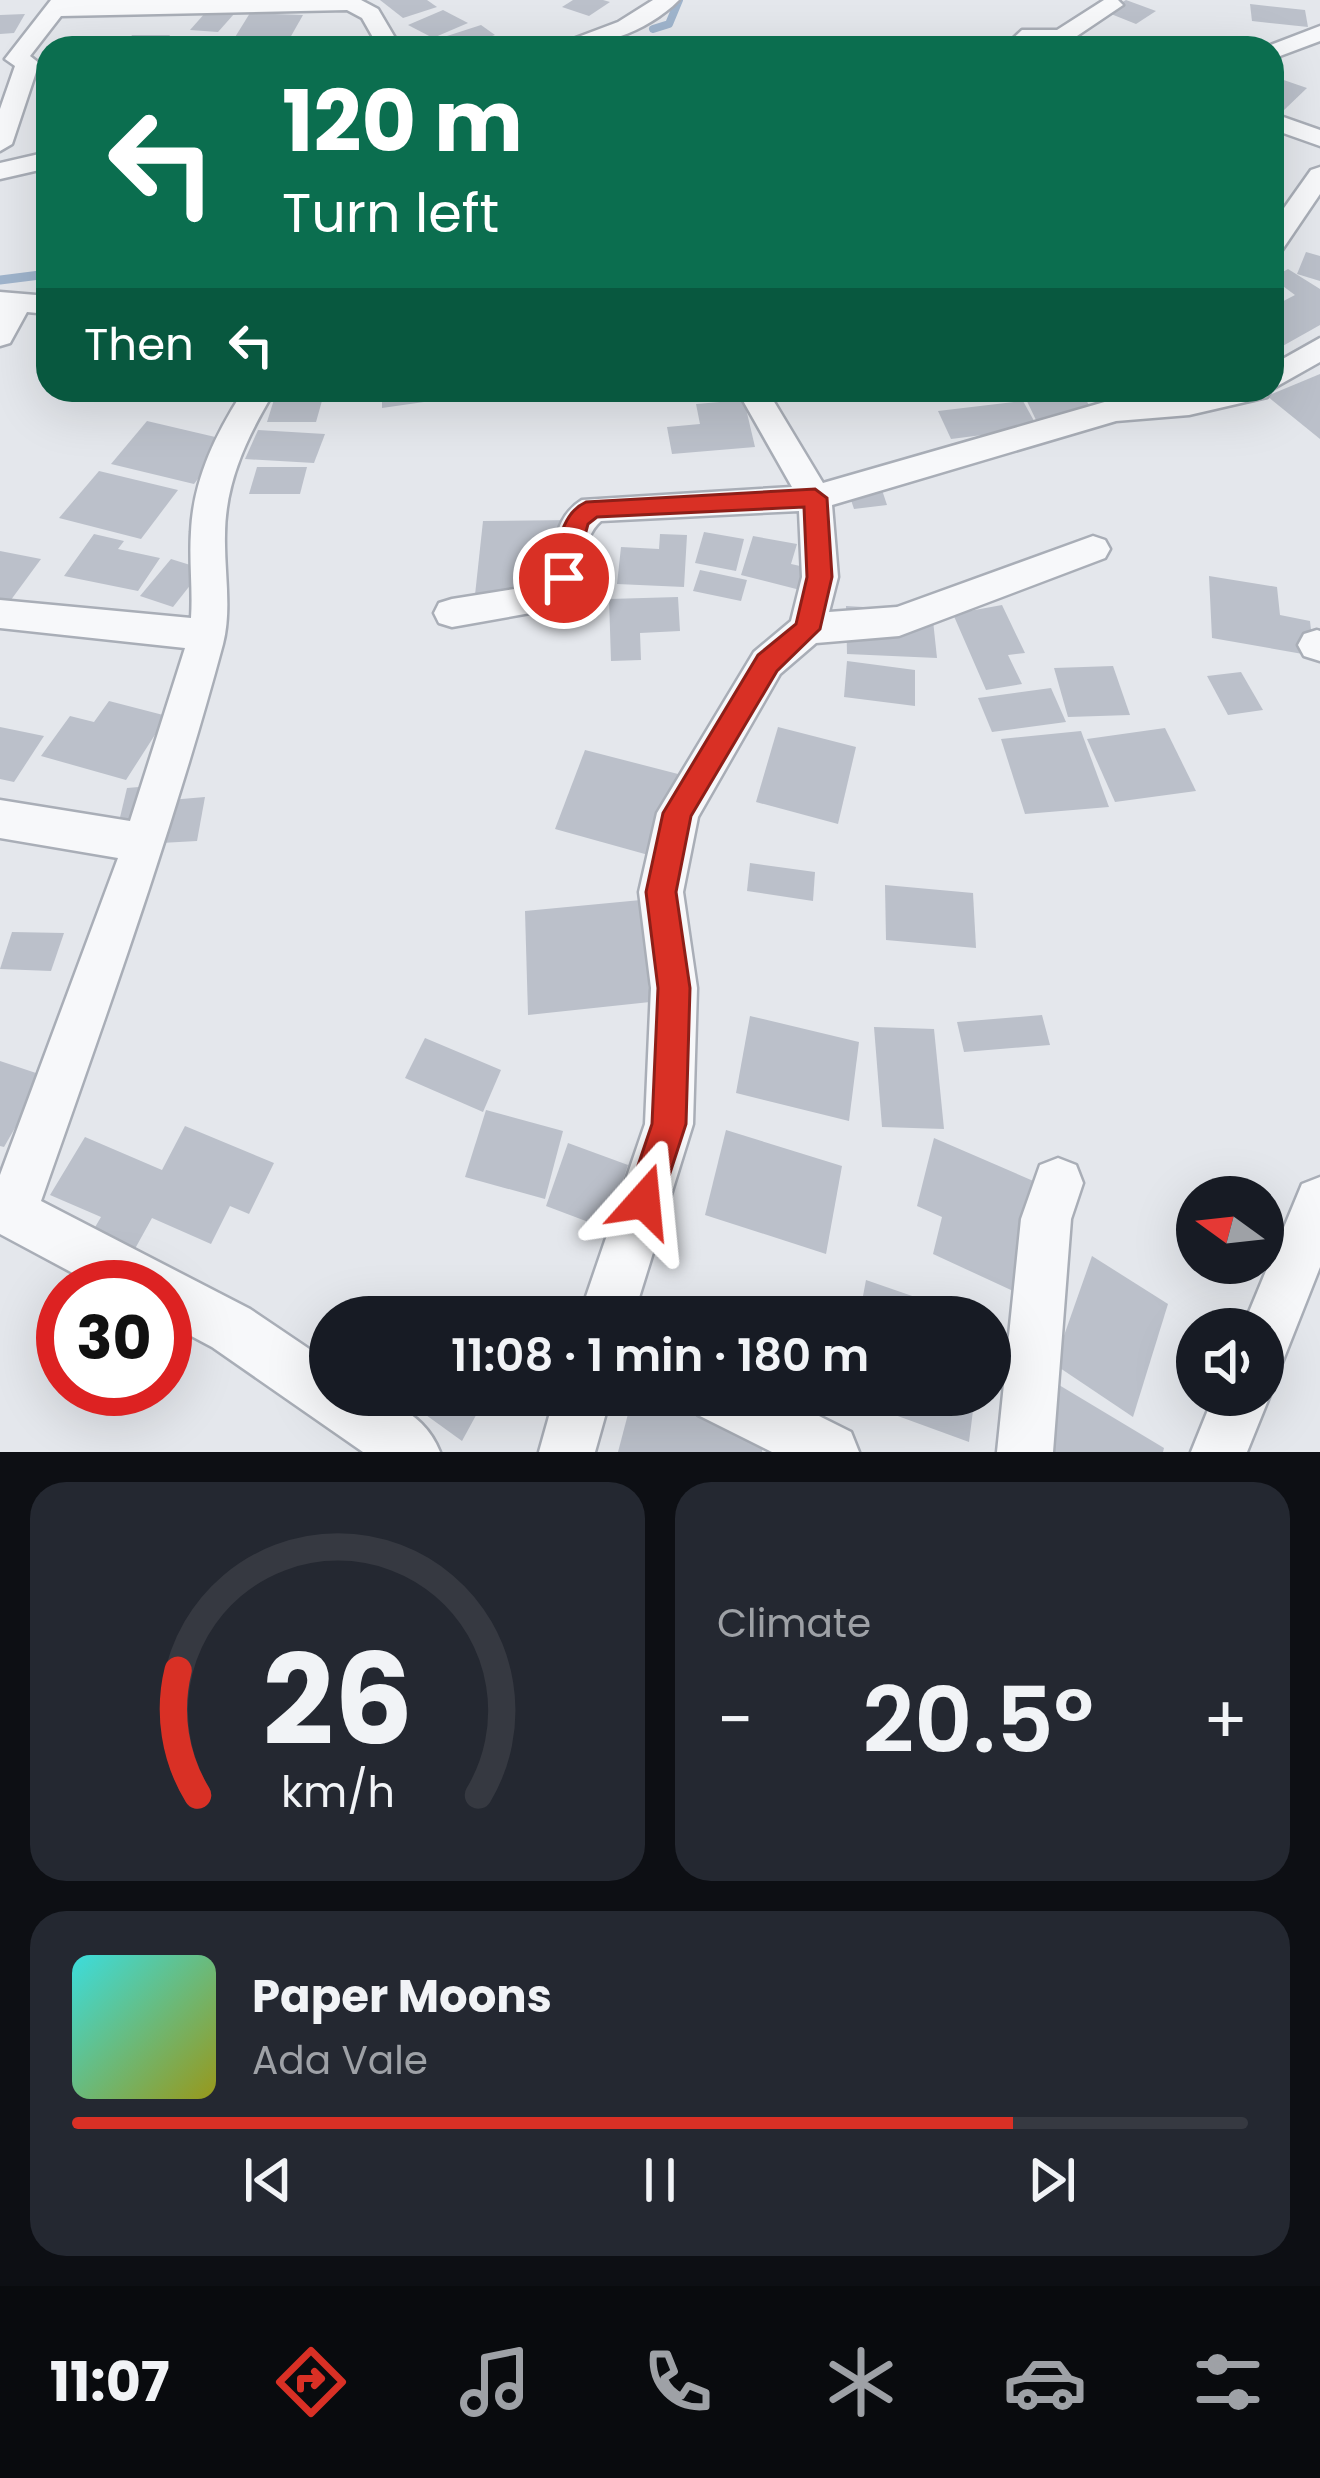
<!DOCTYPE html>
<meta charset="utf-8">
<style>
:root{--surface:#171b24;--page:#242831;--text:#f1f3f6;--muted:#9ea1a6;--line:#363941;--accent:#d93025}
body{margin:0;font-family:Poppins,sans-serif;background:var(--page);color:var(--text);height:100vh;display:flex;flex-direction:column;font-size:45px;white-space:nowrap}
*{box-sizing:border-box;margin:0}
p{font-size:39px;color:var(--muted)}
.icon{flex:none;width:66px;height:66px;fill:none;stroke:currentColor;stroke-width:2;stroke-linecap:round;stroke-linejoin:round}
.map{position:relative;height:1452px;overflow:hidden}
.drawer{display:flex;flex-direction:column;gap:30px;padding:30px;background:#0d0f14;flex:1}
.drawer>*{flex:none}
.top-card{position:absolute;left:36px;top:36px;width:1248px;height:366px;border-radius:36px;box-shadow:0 12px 48px #0002;background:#0b6e4f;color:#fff;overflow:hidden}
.needle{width:78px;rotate:285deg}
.tools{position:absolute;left:1176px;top:1176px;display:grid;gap:24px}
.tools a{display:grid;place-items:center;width:108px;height:108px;border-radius:50%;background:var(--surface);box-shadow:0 12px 48px #0002;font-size:60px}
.speed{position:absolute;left:36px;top:1260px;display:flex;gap:24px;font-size:60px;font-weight:700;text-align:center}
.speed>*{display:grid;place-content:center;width:156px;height:156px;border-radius:50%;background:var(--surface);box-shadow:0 12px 48px #0002;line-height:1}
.speed .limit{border:18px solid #d22;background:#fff;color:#111}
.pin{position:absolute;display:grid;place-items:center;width:102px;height:102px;color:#fff;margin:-51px;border:6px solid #fff;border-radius:50%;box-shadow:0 3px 12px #0007}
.me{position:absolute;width:132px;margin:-66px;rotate:18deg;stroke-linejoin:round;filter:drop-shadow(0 0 9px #0008)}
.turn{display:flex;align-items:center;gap:42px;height:252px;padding:0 48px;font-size:54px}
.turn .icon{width:156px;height:156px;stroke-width:2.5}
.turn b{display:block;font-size:84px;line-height:102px}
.then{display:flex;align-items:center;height:114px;padding:0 48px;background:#0003;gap:24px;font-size:45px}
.big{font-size:90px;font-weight:600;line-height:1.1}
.drawer .tile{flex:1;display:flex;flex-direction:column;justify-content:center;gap:18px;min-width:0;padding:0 42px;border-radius:36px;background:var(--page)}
.drawer .dial{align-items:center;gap:0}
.dial svg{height:312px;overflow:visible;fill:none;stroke:var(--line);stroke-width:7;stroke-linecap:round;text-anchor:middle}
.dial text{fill:var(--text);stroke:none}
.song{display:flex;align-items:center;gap:36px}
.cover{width:144px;height:144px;border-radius:18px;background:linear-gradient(135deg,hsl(180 70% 55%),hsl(60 70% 35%))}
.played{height:12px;border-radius:6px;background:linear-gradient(90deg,var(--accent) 80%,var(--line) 80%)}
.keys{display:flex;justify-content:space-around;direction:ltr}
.heat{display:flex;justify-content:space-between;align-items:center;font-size:66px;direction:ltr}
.drawer .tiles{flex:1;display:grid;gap:30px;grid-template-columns:1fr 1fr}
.tile:last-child{grid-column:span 2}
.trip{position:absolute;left:309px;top:1296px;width:702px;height:120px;border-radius:60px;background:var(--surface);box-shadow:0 12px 48px #0002;font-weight:600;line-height:120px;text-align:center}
.menu{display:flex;height:192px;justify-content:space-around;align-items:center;background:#090b0e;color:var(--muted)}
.menu .icon{width:84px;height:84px}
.menu .current{color:var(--accent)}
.menu b{font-size:54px;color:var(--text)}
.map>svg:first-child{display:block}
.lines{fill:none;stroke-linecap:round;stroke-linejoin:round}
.stream-far1{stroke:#9fb4cc;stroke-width:8}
.stream{stroke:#9fb4cc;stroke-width:9}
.building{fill:#bbc0ca}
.minor-casing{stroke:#a9aeb7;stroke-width:5}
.minor{fill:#f7f8fa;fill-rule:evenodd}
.route{fill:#d93025;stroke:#8d1f18;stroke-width:3}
</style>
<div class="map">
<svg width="1320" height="1452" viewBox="0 0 1320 1452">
<rect width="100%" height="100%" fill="#e4e7ec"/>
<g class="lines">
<!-- stream-far1 -->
<g class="stream-far1">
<polyline points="653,29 669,24 679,0"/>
<polyline points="599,48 620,41"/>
</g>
<!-- stream -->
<polyline class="stream" points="0,280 48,274"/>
</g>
<!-- building -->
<g class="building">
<polygon points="380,0 427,0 437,7 403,18"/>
<polygon points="573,0 603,0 610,2 589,16 562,7"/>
<polygon points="1126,0 1156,11 1136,24 1106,12"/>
<polygon points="1250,4 1305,10 1308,27 1252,21"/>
<polygon points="443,10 468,23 433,38 408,25"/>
<polygon points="206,12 234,14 218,32 190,30"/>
<polygon points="250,13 303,15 286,45 232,42"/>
<polygon points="25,14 14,33 0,34 0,15"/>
<polygon points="481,25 495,35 460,47 447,36"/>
<polygon points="132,35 170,35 163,48 124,48"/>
<polygon points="74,36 106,38 98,48 64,48"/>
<polygon points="1272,76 1307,88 1282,112 1272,108"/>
<polygon points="1306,252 1320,256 1320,281 1297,274"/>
<polygon points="1288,269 1320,289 1320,325 1272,352 1272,307 1295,295 1272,278"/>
<polygon points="1320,374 1320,439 1267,396"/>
<polygon points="277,390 325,390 316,422 267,422"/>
<polygon points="382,390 423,390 424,402 382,408"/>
<polygon points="1079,390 1096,415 1036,420 1024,395"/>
<polygon points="744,400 755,447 672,454 667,427 700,424 696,404"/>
<polygon points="1023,401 1038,428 951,439 938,411"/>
<polygon points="147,421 228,440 194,484 111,464"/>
<polygon points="258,430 325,434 314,463 245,459"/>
<polygon points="257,467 307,467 300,494 249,494"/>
<polygon points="99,471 178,490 141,539 59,518"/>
<polygon points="882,490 887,505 854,509 849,494"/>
<polygon points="575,520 572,594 475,595 483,521"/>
<polygon points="704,532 744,539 736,571 695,563"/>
<polygon points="94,534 124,541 118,549 160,558 138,591 64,576"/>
<polygon points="660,534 687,535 684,587 617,584 621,547 659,549"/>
<polygon points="753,536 797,544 791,564 814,569 808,592 741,575"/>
<polygon points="0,551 41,559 5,608 0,607"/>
<polygon points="171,559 203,569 173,607 140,596"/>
<polygon points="700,570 747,580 741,601 693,591"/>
<polygon points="1209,576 1277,587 1280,615 1310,621 1314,656 1212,638"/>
<polygon points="678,597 680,631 640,633 641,660 611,661 609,599"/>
<polygon points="1002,605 1025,653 1008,655 1022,684 986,690 953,614"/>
<polygon points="846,606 932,611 937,658 847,654"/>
<polygon points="847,661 915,670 915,706 844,697"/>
<polygon points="1113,666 1130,715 1068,717 1054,668"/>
<polygon points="1241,672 1263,710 1228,715 1207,676"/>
<polygon points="1051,688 1066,722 992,732 978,698"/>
<polygon points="109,701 167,716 126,780 41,756 70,716 94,722"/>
<polygon points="0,727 44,736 14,782 0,779"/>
<polygon points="778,727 856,747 838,824 756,802"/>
<polygon points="1165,728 1196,791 1115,802 1087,739"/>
<polygon points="1081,731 1109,807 1025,814 1001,739"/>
<polygon points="585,750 678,774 652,856 555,829"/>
<polygon points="162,785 154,828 117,830 127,788"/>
<polygon points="205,797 197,841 161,843 170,800"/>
<polygon points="750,863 815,872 813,901 747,891"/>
<polygon points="885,885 973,893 976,948 886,940"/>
<polygon points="641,900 650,1002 528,1015 525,911"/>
<polygon points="12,932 64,933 51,971 0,969"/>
<polygon points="1042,1015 1050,1045 964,1052 957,1022"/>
<polygon points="750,1016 859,1042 849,1121 736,1093"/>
<polygon points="874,1027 934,1029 944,1129 882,1127"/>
<polygon points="425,1038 501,1070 483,1112 405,1078"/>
<polygon points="0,1061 45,1076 4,1147 0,1146"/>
<polygon points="486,1110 563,1131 545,1199 465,1177"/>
<polygon points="185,1126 274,1163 249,1214 230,1206 211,1244 152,1218 126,1265 84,1246 101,1217 50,1195 85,1137 162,1170"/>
<polygon points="726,1130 842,1166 826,1254 705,1215"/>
<polygon points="934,1138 1045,1186 1024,1296 933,1254 942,1217 917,1206"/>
<polygon points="568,1143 628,1165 607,1229 546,1206"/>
<polygon points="1092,1256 1168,1304 1133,1417 1054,1364"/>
<polygon points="866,1280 970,1316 970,1317 859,1317"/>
<polygon points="1059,1385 1164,1448 1163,1452 1040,1452"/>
<polygon points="411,1395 487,1395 462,1441 408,1402"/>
<polygon points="633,1395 658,1395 765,1435 762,1452 618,1452"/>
<polygon points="843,1395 975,1395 969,1442 843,1396"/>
</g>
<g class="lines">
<!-- minor casing -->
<g class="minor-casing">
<g id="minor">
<polygon points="51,0 361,0 378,9 401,48 379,48 362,18 347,10 61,16 30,56 39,63 12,144 0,151 0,109 15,66 5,59"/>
<path d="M653,0H679C645,34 596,48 549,48L618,22Z"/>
<polygon points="1104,0 1118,0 1123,5 1077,36 1096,48 1066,48 1038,40 1026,48 1003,48 1022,30 1057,30"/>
<polygon points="1320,26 1320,41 1272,59 1272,48 1263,48"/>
<polygon points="1272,113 1320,130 1320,146 1272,129"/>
<polygon points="48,152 48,168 0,179 0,163"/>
<polygon points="1320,167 1320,194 1282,250 1272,252 1272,225 1311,170"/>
<polygon points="0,292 48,296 48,314 27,312 10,343 0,346"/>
<polygon points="1320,338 1320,362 1272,389 1272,365"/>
<path d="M244,390H275C248,435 225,481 225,535C224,571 232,609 223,644C172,833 106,1016 41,1201L250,1309L330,1363V1395C376,1395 421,1405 440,1452H363L212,1347L165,1322V1287H99L0,1234V1175L118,858L0,838V800L130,821L185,648L0,628V600L191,618C193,590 189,561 191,532C193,480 216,433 244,390Z"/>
<path d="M737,390H767L823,483L1115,399L1205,390H1271L1267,397L1189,415L1116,421L832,505L838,577L829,612L897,607L1093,536L1105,540L1110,549L1105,558L899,636L816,643L780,674L698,817L683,892L697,988L693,1124L633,1317H579L645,1124L651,988L639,892L657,813L754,652L791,621L802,577L799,511L601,521C579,539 585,581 564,607L452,627L439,623L434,613L439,603L452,599L540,585C560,556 548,521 582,500L792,487Z"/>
<polygon points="1317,630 1320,631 1320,661 1304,656 1298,645 1304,634"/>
<polygon points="1058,1158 1076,1165 1083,1183 1071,1219 1053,1452 997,1452 1021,1219 1040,1165"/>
<polygon points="1320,1177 1320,1267 1282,1363 1263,1371 1263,1329 1242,1329 1302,1184"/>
<polygon points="1263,1379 1270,1395 1247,1452 1191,1452 1214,1395 1263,1395"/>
<polygon points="555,1395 611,1395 595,1452 539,1452"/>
<polygon points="690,1395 777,1395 851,1432 859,1452 772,1452 698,1415"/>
</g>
</g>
<!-- minor -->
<use href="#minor" class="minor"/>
</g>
<!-- route -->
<path class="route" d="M815,489L827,498L832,577L820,629L777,671L691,816L676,892L690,988L686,1124L657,1213L644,1219L632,1213L626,1201L652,1124L658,988L646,892L663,813L758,655L796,624L807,577L804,507L597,517L588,524L572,584H555L551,578C558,551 559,514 586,502Z"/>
</svg>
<div class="tools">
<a><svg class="needle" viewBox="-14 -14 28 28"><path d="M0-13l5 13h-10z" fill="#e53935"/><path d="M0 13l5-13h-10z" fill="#9ea1a6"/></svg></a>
<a><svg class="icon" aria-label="sound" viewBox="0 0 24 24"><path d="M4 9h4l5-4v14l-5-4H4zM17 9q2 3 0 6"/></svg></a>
</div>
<div class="speed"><div class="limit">30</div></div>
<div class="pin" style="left:564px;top:578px;background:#d93025"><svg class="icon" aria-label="arrive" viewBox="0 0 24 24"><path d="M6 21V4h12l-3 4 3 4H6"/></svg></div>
<svg class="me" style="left:644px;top:1201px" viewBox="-20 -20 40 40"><path d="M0-17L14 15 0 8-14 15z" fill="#d93025" stroke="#fff" stroke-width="4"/></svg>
<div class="trip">11:08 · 1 min · 180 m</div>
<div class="top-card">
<div class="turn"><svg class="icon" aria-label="left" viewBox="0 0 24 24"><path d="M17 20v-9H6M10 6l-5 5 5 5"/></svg><div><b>120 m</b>Turn left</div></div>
<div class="then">Then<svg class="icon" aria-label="left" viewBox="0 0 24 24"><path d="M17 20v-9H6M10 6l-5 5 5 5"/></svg></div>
</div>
</div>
<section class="drawer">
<div class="tiles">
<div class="tile dial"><svg viewBox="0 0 100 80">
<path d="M14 69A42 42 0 1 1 86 69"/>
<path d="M14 69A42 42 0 0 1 9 37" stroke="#d93025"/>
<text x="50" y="56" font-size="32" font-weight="700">26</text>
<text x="50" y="72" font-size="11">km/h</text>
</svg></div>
<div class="tile"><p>Climate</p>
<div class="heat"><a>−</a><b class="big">20.5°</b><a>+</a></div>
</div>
<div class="tile">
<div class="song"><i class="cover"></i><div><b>Paper Moons</b><p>Ada Vale</p></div></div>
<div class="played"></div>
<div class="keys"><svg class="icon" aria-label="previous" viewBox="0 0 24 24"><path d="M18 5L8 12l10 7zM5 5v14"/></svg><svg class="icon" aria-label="pause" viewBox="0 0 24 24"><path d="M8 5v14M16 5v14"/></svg><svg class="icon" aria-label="next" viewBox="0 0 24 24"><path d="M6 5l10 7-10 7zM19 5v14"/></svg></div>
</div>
</div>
</section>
<nav class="menu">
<b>11:07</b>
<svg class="icon current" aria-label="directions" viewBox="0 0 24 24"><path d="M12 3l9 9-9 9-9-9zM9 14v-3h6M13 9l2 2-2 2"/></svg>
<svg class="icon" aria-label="music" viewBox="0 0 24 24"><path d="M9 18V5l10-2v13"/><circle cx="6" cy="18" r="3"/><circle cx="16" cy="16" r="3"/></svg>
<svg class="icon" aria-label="phone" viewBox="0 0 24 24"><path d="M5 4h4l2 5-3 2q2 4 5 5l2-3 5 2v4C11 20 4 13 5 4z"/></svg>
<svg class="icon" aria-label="climate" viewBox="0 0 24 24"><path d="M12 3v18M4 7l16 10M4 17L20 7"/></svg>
<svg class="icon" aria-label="car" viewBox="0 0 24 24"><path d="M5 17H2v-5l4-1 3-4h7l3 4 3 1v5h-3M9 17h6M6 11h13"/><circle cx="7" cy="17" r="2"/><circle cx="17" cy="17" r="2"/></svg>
<svg class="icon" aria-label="filters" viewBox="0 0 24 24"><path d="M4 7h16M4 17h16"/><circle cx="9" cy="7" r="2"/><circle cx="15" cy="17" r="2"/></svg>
</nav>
